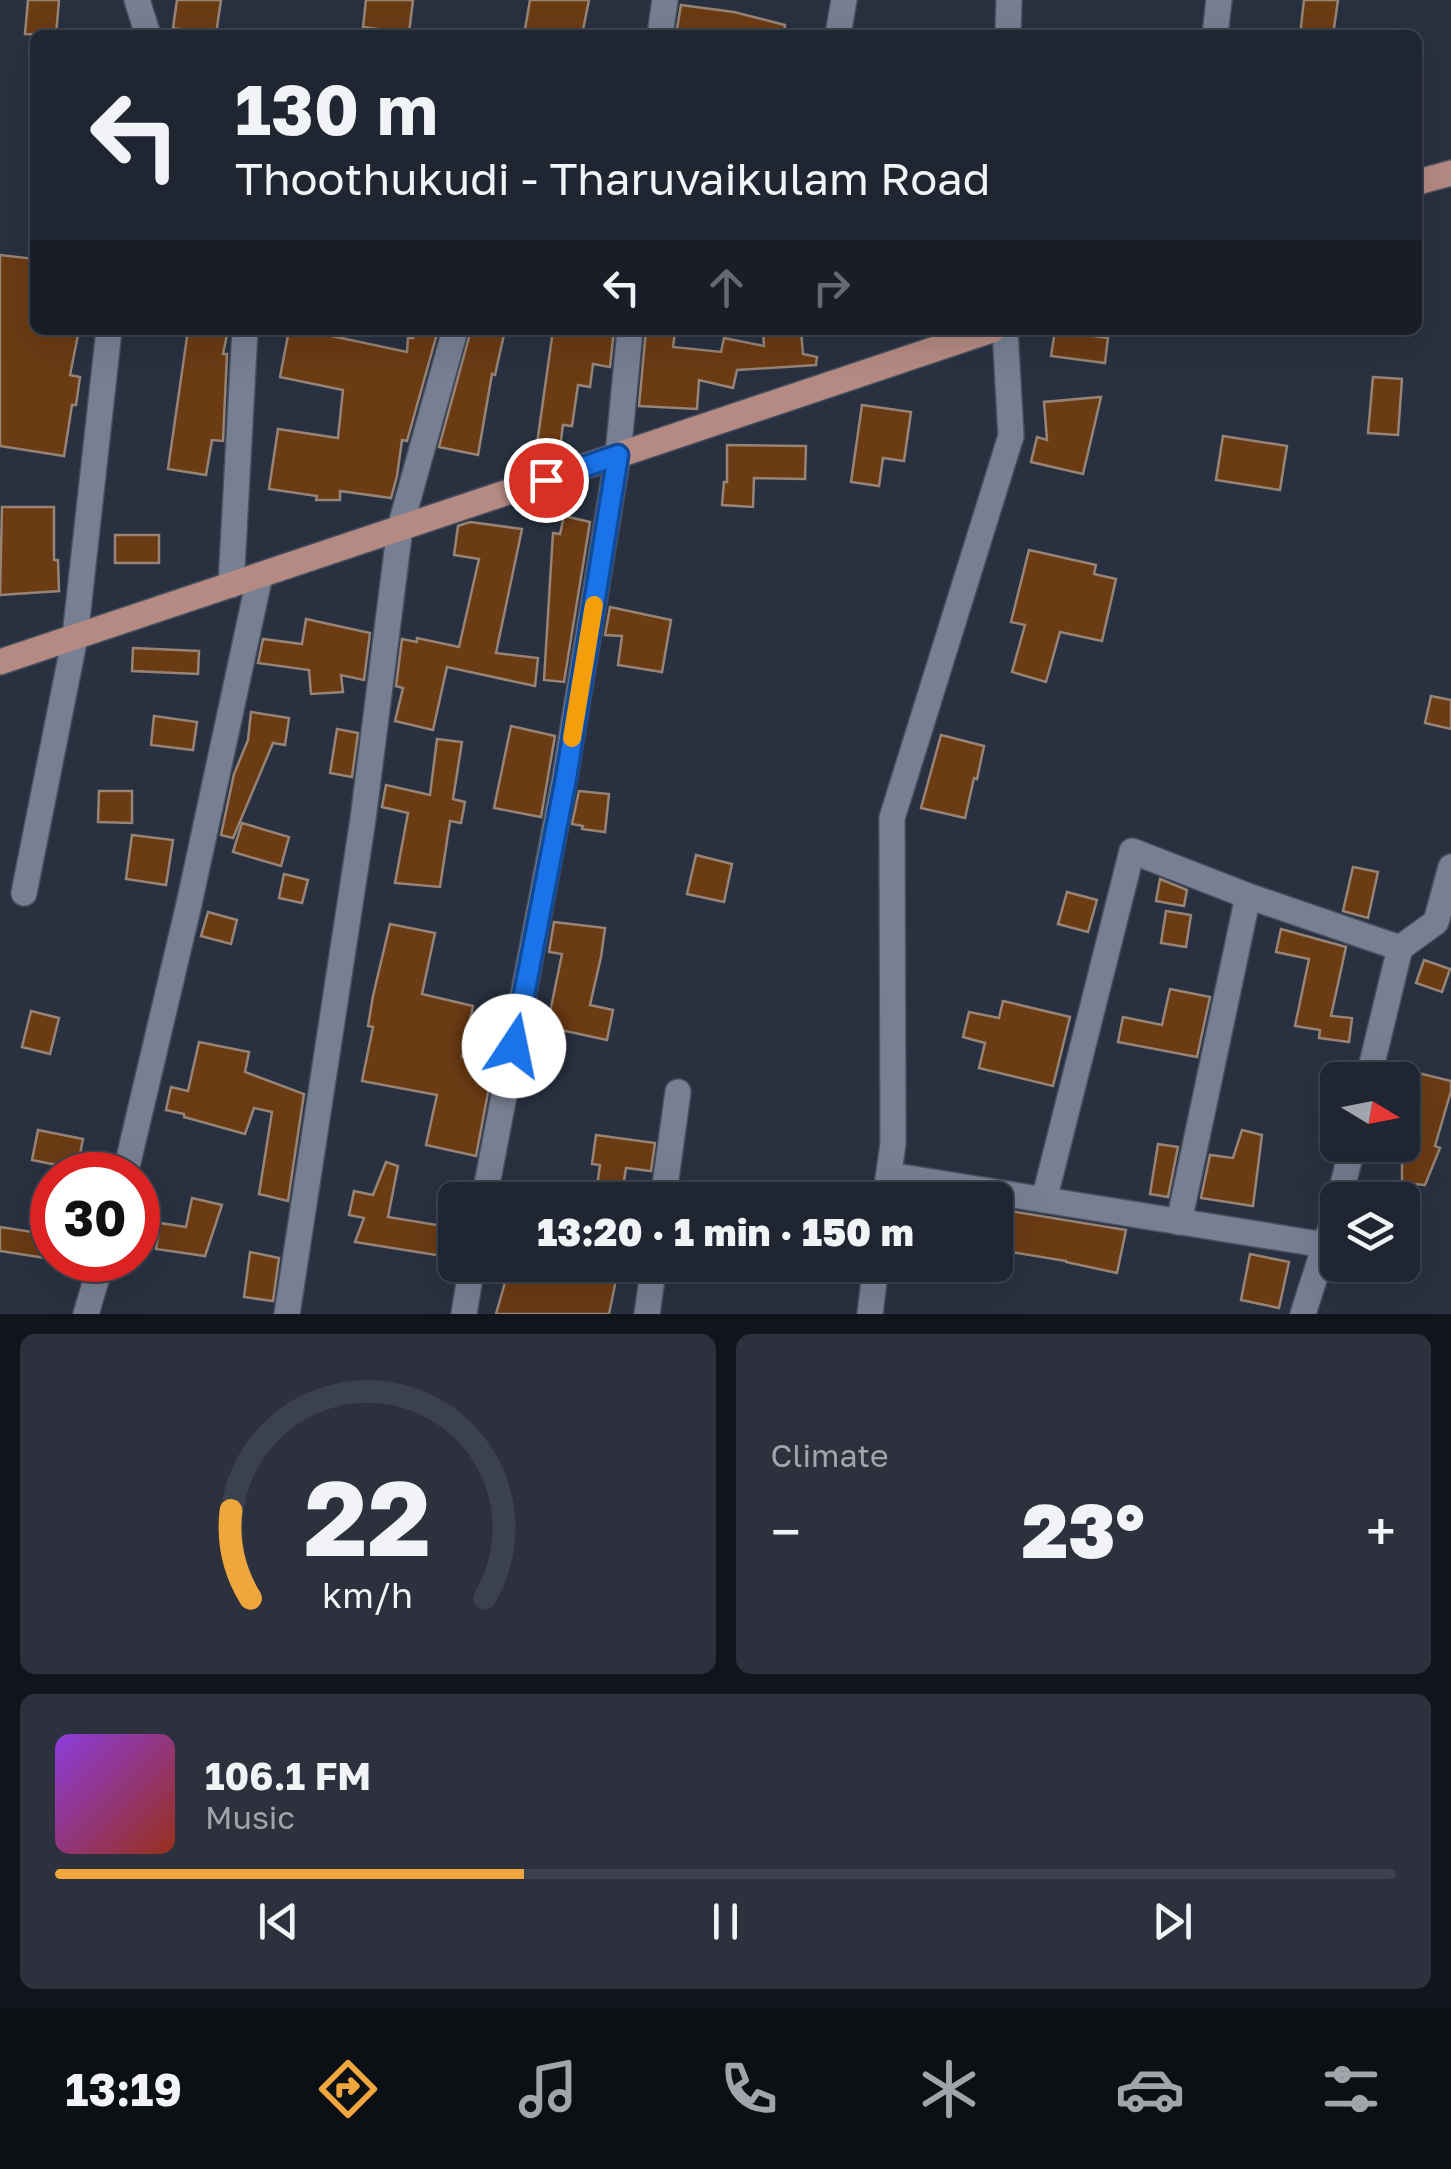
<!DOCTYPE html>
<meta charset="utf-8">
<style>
:root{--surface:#1f2531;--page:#2c313d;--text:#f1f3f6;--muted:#a1a5ab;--line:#3c424d;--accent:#efa73d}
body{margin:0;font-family:"Golos Text",sans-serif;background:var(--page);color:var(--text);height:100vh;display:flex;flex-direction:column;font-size:38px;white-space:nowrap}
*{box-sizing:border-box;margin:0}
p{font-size:32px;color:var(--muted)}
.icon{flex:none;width:55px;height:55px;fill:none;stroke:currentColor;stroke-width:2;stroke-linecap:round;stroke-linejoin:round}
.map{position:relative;height:1314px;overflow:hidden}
.sheet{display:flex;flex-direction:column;gap:20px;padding:20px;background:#11141b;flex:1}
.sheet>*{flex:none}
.top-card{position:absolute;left:30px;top:30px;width:1392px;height:305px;border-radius:15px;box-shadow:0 10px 40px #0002,0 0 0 2px var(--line);background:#1f2531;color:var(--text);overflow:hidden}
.needle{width:65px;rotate:100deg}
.tools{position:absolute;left:1320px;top:1062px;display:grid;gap:20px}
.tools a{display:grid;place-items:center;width:100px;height:100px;border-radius:15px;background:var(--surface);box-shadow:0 10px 40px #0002,0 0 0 2px var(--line);font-size:50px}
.speed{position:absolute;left:30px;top:1152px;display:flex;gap:20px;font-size:50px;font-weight:700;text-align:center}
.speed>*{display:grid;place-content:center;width:130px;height:130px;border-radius:50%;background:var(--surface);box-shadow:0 10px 40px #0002,0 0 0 2px var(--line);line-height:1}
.speed .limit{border:15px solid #d22;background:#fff;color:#111}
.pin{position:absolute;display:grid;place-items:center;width:85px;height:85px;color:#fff;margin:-42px;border:5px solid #fff;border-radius:50%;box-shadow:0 2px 10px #0007}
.me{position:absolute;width:110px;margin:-55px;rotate:11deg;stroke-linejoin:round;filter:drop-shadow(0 0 8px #0008)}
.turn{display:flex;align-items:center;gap:35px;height:210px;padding:0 40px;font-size:45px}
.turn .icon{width:130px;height:130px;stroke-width:2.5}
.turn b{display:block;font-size:70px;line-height:85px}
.lanes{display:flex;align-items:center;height:95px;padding:0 40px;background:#0003;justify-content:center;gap:50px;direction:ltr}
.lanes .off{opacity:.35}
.big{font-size:75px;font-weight:800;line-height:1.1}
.sheet .tile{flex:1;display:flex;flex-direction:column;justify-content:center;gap:15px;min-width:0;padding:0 35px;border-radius:15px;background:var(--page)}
.sheet .dial{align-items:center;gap:0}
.dial svg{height:260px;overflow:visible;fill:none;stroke:var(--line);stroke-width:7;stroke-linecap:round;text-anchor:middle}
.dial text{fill:var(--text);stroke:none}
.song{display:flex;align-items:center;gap:30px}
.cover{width:120px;height:120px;border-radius:15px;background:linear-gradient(135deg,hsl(270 70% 55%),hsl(10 70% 35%))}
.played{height:10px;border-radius:5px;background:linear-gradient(90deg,var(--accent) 35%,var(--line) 35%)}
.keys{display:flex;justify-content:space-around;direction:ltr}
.heat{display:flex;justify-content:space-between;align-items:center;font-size:55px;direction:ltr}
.sheet .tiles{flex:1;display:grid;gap:20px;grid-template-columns:1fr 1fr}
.tile:last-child{grid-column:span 2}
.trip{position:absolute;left:438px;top:1182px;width:575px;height:100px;border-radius:15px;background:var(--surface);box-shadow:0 10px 40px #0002,0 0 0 2px var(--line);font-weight:800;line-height:100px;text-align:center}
.tab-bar{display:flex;height:160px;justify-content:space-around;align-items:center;background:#0c0f14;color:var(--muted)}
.tab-bar .icon{width:70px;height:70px}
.tab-bar .active{color:var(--accent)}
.tab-bar b{font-size:45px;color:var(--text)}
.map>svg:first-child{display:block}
.building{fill:#6b3b13;stroke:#978477;stroke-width:2.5}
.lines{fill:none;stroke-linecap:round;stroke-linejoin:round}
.minor-casing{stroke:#494f5d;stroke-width:28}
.major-casing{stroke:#494f5d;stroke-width:28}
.minor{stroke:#778093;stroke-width:25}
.major{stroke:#b58a84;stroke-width:25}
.route-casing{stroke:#114b97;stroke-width:25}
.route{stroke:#1a73e8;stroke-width:18}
.slow{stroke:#f59e0b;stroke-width:18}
</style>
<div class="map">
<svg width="1451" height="1314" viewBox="0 0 1451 1314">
<rect width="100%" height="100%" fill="#293141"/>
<!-- building -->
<g class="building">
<polygon points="28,0 59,0 56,35 25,34"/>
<polygon points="177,0 221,0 216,34 173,28"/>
<polygon points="366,0 413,0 409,33 363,27"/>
<polygon points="530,0 589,0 582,35 524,35"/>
<polygon points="1304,0 1338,0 1333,35 1300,35"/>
<polygon points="681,5 734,12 785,25 784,35 715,35 677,29"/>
<polygon points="0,255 35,259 35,330 79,330 70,375 80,377 76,405 72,405 64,456 0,446"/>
<polygon points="188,330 228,330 223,354 227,354 223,441 212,440 206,475 168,469"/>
<polygon points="289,330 328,330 327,335 407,352 408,338 413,338 414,330 438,330 407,441 402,440 397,476 391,498 340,491 340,500 316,500 317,496 269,489 278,429 338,438 343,390 280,377"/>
<polygon points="471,330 505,330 495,375 492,374 478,455 439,447"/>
<polygon points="553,330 614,330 610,367 593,364 590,387 578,385 572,426 563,425 559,454 536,451"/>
<polygon points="646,330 675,333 673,347 721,352 724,338 764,346 763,330 801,330 803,354 817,357 816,365 737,370 733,388 699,380 697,409 639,406"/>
<polygon points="1055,331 1108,338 1105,363 1051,356"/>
<polygon points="1373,377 1402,379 1398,435 1368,433"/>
<polygon points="1101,397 1083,474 1031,462 1037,437 1047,440 1044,402"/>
<polygon points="862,405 911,412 904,461 883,458 879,486 851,482"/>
<polygon points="1223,436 1287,446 1280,490 1216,480"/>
<polygon points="727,445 806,446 805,479 754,478 753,507 722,505 724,482 727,482"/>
<polygon points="2,507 54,507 54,560 58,560 59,591 0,595"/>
<polygon points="564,516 590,522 564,682 544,680 553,533 560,534"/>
<polygon points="470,522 522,529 496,653 538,658 535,686 447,667 433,730 395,721 403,688 396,686 402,639 417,642 417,638 459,647 479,559 454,555 458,526"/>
<rect x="115" y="535" width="44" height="28"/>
<polygon points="1029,550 1096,565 1094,574 1116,579 1102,641 1060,632 1046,682 1012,672 1025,625 1011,622"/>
<polygon points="610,607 671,620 662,672 618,665 622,636 605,635"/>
<polygon points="306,619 370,633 364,680 341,675 343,692 311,694 309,670 258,663 263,639 302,644"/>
<polygon points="133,648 199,651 198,674 132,671"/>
<polygon points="1431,696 1451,700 1451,729 1425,723"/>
<polygon points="251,712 289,718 285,745 273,743 233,838 221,835 234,774 248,740"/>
<polygon points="154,716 197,722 193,750 151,745"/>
<polygon points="511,726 555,736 541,817 494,808"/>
<polygon points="337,729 358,733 352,777 330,773"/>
<polygon points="941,735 984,746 977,779 974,778 965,818 921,808"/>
<polygon points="437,739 462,742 453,799 465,802 461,823 450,821 440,887 395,883 408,813 382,807 386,785 430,795"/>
<polygon points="99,791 132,791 132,823 98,822"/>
<polygon points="579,791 609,794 605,832 582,829 583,826 572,824"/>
<polygon points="242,823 289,837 281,866 233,852"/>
<polygon points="132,835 173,840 166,885 126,879"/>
<polygon points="696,855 732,864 724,902 687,894"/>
<polygon points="1353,867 1378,872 1368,918 1343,911"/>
<polygon points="284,874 308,880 302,903 279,898"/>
<polygon points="1160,879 1187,890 1184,906 1156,901"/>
<polygon points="1067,892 1097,900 1088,932 1058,924"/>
<polygon points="1166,911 1191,915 1186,947 1161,943"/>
<polygon points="208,912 237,920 231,944 201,936"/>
<polygon points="554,922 605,928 601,957 590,1005 613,1010 607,1040 547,1027 562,954 549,952"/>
<polygon points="390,924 435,933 422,994 473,1006 462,1057 494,1061 476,1156 426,1145 437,1095 362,1081 373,1027 368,1026 373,996"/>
<polygon points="1281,929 1346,947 1331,1016 1352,1018 1349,1042 1319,1038 1320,1030 1295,1026 1309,959 1276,952"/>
<polygon points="1424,960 1450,969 1442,992 1416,983"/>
<polygon points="1170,989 1210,997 1197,1057 1118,1042 1123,1017 1162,1025"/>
<polygon points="1003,1001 1070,1017 1053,1086 979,1068 985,1043 963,1037 969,1012 999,1018"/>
<polygon points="31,1011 59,1018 50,1054 22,1047"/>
<polygon points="199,1042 249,1052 245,1072 304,1094 288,1201 259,1194 272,1112 254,1108 245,1134 184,1117 184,1114 166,1110 171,1087 188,1091"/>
<polygon points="1402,1069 1451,1081 1451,1091 1435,1146 1440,1148 1425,1185 1402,1183"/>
<polygon points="38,1130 83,1139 77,1169 32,1160"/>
<polygon points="1242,1130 1262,1135 1253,1206 1201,1198 1210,1155 1233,1158"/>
<polygon points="596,1135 655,1143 651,1171 626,1168 621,1200 595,1200 600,1165 592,1164"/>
<polygon points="1158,1144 1178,1147 1168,1197 1150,1194"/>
<polygon points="386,1162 398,1166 388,1217 455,1228 455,1258 355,1242 364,1218 349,1215 354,1191 373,1195"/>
<polygon points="192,1198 222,1205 205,1256 156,1249 160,1223 186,1227"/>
<polygon points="1010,1211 1126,1230 1117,1273 1066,1262 1066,1261 1005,1251"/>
<polygon points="0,1227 52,1235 52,1259 0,1251"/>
<polygon points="250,1252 279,1258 273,1301 244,1297"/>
<polygon points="1250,1254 1289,1262 1279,1308 1241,1300"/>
<polygon points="510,1265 619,1265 609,1314 496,1314"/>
</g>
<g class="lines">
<!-- minor casing -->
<g class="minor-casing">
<g id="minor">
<polyline points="137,0 148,35"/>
<polyline points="660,35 665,0"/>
<polyline points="838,35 844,0"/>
<polyline points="1008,35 1009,0"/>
<polyline points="1215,35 1219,0"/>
<polyline points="231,585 245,330"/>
<polyline points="24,893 75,637 109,330"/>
<polyline points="1368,1080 1400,948 1436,922 1451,867"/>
<polyline points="125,1175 189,904 260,575"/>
<polyline points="889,1175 1325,1245 1338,1206"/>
<polyline points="484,1200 565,777 618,455 630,330"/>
<polyline points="663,1200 678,1092"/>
<polyline points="885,1200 893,1144 892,818 1011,436 1005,330"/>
<polyline points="1044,1200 1132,851 1248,896 1400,948"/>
<polyline points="1339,1200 1353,1145"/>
<polyline points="1179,1222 1248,896"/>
<polyline points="86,1314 102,1260"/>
<polyline points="287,1314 363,819 400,528 455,330"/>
<polyline points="464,1314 472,1265"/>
<polyline points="647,1314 654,1265"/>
<polyline points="870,1314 876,1265"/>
<polyline points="1303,1314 1325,1245"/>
</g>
</g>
<!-- major casing -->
<g class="major-casing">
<g id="major">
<polyline points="1418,182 1451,173"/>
<polyline points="0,662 992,330"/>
</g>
</g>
<!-- minor -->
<use href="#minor" class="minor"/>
<!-- major -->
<use href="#major" class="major"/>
</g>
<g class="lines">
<!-- route casing -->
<g class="route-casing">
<polyline id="route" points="514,1046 566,778 618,455 546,480"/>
</g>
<!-- route -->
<use href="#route" class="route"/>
<!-- slow -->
<polyline class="slow" points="572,738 594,605"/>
</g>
</svg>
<div class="tools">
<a><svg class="needle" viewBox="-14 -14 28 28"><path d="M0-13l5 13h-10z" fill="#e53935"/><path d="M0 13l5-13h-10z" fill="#a1a5ab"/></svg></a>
<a><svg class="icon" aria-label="layers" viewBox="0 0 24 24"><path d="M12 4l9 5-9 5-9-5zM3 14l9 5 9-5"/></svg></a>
</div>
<div class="speed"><div class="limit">30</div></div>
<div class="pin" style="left:546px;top:480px;background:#d93025"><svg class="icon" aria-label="arrive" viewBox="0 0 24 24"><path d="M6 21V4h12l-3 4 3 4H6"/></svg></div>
<svg class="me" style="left:514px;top:1046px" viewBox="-20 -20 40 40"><circle r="19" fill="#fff"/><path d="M0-13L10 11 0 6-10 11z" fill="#1a73e8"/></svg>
<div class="trip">13:20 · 1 min · 150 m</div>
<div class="top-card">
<div class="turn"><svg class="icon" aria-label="left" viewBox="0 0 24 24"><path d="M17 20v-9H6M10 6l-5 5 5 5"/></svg><div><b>130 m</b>Thoothukudi - Tharuvaikulam Road</div></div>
<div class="lanes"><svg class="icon" aria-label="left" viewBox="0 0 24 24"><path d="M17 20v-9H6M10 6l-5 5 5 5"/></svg><svg class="icon off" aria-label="ahead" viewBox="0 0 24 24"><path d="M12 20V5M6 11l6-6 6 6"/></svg><svg class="icon off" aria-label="right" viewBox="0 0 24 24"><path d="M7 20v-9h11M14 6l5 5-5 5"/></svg></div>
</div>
</div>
<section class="sheet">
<div class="tiles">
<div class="tile dial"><svg viewBox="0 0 100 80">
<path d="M14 69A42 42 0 1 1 86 69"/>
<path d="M14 69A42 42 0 0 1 8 42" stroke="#efa73d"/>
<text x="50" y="56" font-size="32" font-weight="700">22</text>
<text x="50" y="72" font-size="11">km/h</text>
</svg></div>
<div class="tile"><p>Climate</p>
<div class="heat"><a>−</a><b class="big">23°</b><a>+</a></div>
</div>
<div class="tile">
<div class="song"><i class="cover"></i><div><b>106.1 FM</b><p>Music</p></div></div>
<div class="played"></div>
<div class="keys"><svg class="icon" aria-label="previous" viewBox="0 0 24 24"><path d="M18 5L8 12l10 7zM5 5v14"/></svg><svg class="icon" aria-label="pause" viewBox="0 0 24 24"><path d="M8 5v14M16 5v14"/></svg><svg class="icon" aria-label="next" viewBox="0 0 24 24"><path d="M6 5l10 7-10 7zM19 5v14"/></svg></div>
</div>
</div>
</section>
<nav class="tab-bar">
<b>13:19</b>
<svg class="icon active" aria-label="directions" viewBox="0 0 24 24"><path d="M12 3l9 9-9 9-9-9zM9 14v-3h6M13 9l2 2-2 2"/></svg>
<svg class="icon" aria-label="music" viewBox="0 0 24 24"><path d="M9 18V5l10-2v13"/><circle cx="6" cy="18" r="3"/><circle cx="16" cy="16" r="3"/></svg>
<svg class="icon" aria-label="phone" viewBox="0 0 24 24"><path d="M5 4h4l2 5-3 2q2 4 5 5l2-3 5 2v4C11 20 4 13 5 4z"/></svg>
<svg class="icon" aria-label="climate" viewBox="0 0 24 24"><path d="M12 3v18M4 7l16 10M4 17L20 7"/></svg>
<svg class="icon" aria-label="car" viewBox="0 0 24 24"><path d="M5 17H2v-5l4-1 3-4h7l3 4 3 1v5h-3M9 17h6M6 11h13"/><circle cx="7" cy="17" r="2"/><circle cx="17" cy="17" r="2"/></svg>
<svg class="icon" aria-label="filters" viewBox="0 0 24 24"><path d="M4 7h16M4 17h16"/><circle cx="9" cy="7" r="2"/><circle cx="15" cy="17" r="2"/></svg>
</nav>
